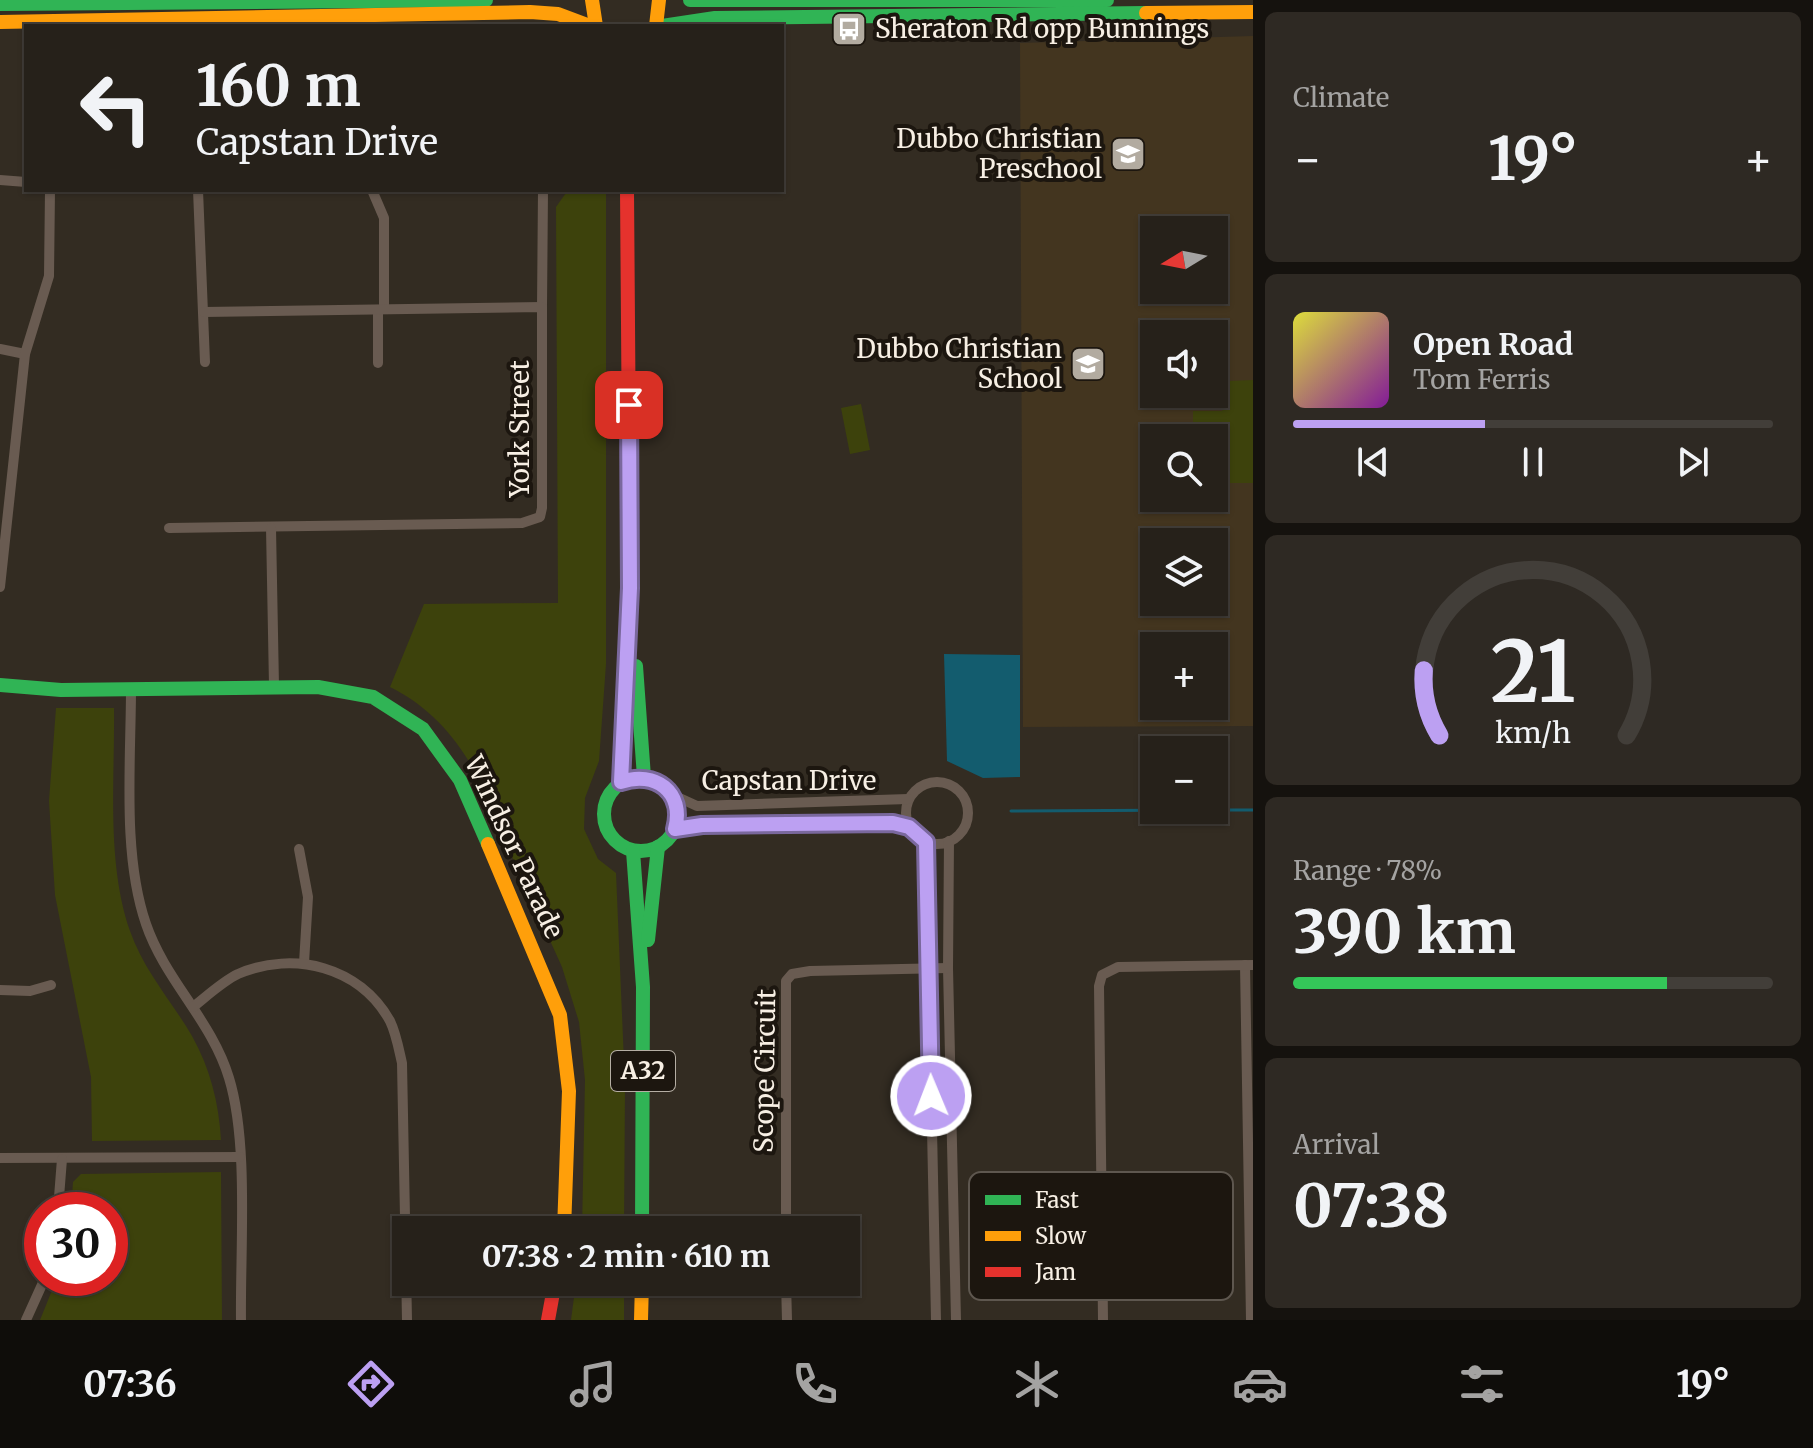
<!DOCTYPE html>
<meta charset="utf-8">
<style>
:root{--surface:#26211a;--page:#2e2923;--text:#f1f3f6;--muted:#a4a3a2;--line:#423e39;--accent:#bca0f2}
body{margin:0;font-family:Merriweather,serif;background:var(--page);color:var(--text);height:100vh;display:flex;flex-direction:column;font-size:30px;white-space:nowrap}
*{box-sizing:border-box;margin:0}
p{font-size:26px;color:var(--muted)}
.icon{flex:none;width:44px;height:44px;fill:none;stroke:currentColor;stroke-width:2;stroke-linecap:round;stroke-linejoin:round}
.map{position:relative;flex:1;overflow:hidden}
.side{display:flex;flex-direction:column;gap:12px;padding:12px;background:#15120e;width:560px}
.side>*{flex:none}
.guide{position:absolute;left:24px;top:24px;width:760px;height:168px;border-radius:0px;box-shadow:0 2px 6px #0004,0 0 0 2px var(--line);background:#26211a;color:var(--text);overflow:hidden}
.needle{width:52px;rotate:260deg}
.tools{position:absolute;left:1140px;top:216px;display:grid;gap:16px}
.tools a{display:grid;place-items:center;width:88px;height:88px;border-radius:0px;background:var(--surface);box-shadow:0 2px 6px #0004,0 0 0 2px var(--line);font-size:40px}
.speed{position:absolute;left:24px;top:1192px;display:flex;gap:16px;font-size:40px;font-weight:700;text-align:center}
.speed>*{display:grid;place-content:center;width:104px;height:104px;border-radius:50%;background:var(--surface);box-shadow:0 2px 6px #0004,0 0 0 2px var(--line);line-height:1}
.speed .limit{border:12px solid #d22;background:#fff;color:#111}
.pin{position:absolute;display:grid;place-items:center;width:68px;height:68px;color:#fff;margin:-34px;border-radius:16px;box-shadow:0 4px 12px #0006}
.me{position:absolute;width:88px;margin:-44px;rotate:359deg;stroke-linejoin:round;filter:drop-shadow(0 0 6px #0008)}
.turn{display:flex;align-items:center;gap:28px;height:168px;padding:0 40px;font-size:36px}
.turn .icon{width:104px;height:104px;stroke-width:2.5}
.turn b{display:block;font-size:56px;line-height:68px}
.big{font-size:60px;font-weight:700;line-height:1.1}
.side .tile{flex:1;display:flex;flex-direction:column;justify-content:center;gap:12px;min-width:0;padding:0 28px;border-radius:12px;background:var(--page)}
.side .dial{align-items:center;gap:0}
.dial svg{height:208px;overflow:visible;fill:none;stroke:var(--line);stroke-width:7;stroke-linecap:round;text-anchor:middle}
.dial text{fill:var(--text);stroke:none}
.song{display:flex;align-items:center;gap:24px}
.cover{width:96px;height:96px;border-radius:12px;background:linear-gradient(135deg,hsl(60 70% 55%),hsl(290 70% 35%))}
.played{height:8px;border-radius:4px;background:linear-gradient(90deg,var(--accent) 40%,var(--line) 40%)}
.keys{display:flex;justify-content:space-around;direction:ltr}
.heat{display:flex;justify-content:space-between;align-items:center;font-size:44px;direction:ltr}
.charge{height:12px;border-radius:6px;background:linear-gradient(90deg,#34c759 78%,var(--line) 0)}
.trip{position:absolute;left:392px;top:1216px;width:468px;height:80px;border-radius:0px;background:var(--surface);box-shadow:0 2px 6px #0004,0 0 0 2px var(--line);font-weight:700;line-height:80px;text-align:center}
.dock{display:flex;height:128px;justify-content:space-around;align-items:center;background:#0f0d0a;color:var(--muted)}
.dock .icon{width:56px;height:56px}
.dock .current{color:var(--accent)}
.dock b{font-size:36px;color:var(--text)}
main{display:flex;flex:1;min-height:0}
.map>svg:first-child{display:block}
.built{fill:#43351f;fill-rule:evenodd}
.green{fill:#3d420c}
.water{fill:#135c6e}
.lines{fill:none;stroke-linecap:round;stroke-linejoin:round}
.stream{stroke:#135c6e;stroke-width:3}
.street{stroke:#695b51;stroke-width:10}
.fast{stroke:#30b455;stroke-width:14}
.slow{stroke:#ff9f0a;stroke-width:14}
.jam{stroke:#e5322d;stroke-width:14}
.route-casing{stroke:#7a689d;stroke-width:20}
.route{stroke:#bca0f2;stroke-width:14}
.labels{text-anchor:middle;stroke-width:8;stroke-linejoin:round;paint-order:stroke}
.shield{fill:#1c160f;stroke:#b5aea4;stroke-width:2}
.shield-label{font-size:24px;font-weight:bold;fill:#f7efe4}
.poi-label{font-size:26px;fill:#f7efe4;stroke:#1c160f;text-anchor:end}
.street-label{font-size:26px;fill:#f7efe4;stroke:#1c160f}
.key{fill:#1c160f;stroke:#5e574f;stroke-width:2}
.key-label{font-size:22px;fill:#f7efe4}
</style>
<main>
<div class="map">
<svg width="1253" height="1320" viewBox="0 0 1253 1320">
<rect width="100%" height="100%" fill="#332c22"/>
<!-- built -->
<path class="built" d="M1253,36V726L1023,727L1020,43ZM1154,230H1214V290H1154ZM1154,334H1214V394H1154ZM1154,438H1214V498H1154ZM1154,542H1214V602H1154ZM1154,646H1214V706H1154Z"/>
<!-- green -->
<g class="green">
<path d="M568,190H606V664L599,761L585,798L584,829L598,859L616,873L625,1085L624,1230H582L585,1080L579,1022L562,967L468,760C448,728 424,704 390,687L424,604L558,603L556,207Z"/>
<polygon points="1253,380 1253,483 1221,483 1222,424 1193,424 1193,411 1222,411 1230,394 1230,381"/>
<polygon points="861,404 870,450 850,454 841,408"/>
<path d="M56,708H114C115,780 106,862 130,931C144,971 171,1000 192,1036C210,1068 219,1103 221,1140L92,1141L91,1077L55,895L49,801Z"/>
<polygon points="221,1172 222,1320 40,1320 57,1278 110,1278 110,1210 71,1210 73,1182 81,1174"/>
<polygon points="576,1282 624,1282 624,1320 571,1320"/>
</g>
<!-- water -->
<polygon class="water" points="944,654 1020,655 1020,777 983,778 947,761"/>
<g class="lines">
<!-- stream -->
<g class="stream">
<polyline points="1214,810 1253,810"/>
<polyline points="1011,811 1199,810"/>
</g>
<!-- street -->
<g class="street">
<polyline points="0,180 26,182"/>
<polyline points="198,190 205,362"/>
<polyline points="372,190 384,218 384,309"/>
<polyline points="542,307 543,190"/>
<polyline points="378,310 378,363"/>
<polyline points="0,349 25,354"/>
<polyline points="169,528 522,523 540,517 542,508 542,307 204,312"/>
<polyline points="271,528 274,686"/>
<polyline points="0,587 25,354 49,276 50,190"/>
<path d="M131,688C131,761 122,855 146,924C165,980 212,1021 229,1078C249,1143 240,1250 241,1320"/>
<circle cx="937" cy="813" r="31"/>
<polyline points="673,795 697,806 908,799"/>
<polyline points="675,829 704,825 871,822 909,827"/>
<polyline points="949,841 948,968 956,1320"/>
<polyline points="926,842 936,1320"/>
<polyline points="299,849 308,897 304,963"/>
<polyline points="1245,965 1251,1320"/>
<polyline points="0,990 30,991 51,985"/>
<path d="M193,1007C207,996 223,981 238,974C294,950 360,967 390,1021C396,1033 399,1050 402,1063L407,1320"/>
<polyline points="0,1158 240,1157"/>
<polyline points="58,1210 62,1159"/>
<polyline points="786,1230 786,981 792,974 810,971 948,968"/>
<polyline points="786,1282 787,1320"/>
<polyline points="26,1320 45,1278"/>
<polyline points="1103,1320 1099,986 1102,975 1118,967 1253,965"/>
</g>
<!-- fast -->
<g class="fast">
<polyline points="690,0 1107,0"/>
<polyline points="0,4 486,0"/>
<polyline points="662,26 715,18 1146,13"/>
<polyline points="636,666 644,777"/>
<polyline points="0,685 61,690 318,687 373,697 423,729 460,780 488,844"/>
<circle cx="641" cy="814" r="37"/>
<polyline points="633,851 643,987 642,1230"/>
<polyline points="648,940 658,847"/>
</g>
<!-- slow -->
<g class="slow">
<polyline points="592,0 596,26"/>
<polyline points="1146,13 1253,12"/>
<polyline points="0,22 530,12 558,14 590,26"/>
<polyline points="656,26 659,0"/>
<polyline points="488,844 560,1015 569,1091 564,1230"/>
<polyline points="641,1320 642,1282"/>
</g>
<!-- jam -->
<g class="jam">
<polyline points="621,782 630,588 627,190"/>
<polyline points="548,1320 555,1282"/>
</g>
</g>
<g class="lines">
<!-- route casing -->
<g class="route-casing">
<path id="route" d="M629,405L630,588L621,782C655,770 685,792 675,829L702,825L893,823L909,827L926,842L931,1096"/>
</g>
<!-- route -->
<use href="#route" class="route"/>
</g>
<!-- icons -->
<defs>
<g id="bus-square" transform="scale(1.8)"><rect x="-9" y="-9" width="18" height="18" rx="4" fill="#b2aba0" stroke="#1c160f"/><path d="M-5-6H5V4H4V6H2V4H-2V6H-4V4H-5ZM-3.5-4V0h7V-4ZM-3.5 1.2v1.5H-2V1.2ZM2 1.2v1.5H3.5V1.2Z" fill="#fff"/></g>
<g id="school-square" transform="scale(1.8)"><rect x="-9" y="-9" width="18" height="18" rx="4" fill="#b2aba0" stroke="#1c160f"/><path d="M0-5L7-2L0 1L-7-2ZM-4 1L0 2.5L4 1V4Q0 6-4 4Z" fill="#fff"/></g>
</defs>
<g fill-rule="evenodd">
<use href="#bus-square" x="849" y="29"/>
<use href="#school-square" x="1128" y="154"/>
<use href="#school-square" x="1088" y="364"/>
</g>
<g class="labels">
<!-- shield labels -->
<rect class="shield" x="611" y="1051" width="64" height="40" rx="6"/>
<g class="shield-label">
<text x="643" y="1079">A32</text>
</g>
<!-- poi labels -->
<g class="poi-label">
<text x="875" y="38" text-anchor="start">Sheraton Rd opp Bunnings</text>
<text x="1102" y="148">Dubbo Christian<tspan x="1102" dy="30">Preschool</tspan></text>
<text x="1062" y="358">Dubbo Christian<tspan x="1062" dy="30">School</tspan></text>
</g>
<!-- street labels -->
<g class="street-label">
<text transform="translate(520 429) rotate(-90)" y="9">York Street</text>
<text x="789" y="790">Capstan Drive</text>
<text transform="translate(514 847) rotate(65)" y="9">Windsor Parade</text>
<text transform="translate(765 1071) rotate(-89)" y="9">Scope Circuit</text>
</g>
</g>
<!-- legend -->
<rect x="969" y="1172" width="264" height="128" rx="12" class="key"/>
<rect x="985" y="1195" width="36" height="10" fill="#30b455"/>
<rect x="985" y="1231" width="36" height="10" fill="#ff9f0a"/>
<rect x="985" y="1267" width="36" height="10" fill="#e5322d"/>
<g class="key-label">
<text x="1035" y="1208">Fast</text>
<text x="1035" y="1244">Slow</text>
<text x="1035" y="1280">Jam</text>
</g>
</svg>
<div class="tools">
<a><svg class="needle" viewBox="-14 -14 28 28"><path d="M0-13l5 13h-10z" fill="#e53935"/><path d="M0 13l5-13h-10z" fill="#a4a3a2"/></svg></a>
<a><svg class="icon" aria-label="sound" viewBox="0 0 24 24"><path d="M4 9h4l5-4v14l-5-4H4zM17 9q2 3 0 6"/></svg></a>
<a><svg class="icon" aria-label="search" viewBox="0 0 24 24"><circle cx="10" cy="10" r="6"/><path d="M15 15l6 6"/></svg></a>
<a><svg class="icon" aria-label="layers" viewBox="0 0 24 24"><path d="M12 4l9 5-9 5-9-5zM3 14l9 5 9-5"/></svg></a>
<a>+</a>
<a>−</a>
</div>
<div class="speed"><div class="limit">30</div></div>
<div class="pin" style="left:629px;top:405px;background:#d93025"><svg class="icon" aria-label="arrive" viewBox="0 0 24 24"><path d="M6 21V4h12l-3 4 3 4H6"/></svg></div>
<svg class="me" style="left:931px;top:1096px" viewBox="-20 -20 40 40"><circle r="17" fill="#bca0f2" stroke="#fff" stroke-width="3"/><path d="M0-11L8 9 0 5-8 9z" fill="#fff"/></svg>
<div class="trip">07:38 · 2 min · 610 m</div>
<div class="guide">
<div class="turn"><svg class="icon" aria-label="left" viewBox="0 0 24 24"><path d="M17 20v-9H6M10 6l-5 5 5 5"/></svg><div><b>160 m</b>Capstan Drive</div></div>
</div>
</div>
<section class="side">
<div class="tile"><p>Climate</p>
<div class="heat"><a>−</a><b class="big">19°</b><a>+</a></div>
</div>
<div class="tile">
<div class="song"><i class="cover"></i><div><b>Open Road</b><p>Tom Ferris</p></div></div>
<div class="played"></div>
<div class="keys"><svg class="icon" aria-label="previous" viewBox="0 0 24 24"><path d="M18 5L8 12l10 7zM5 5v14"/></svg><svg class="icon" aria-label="pause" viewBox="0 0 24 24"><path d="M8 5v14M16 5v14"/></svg><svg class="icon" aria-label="next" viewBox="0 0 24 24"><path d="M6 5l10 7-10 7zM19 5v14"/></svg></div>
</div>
<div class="tile dial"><svg viewBox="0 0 100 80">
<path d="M14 69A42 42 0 1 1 86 69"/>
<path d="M14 69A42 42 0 0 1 8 44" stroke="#bca0f2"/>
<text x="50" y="56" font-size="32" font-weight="700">21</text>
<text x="50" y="72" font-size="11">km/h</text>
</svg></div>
<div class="tile"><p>Range · 78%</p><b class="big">390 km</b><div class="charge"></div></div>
<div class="tile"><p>Arrival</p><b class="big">07:38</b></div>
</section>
</main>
<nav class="dock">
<b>07:36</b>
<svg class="icon current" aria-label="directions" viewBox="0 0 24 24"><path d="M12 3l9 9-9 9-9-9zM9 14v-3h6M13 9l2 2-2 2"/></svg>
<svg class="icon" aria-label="music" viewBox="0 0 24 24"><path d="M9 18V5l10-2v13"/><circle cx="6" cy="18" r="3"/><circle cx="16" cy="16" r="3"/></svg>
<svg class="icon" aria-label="phone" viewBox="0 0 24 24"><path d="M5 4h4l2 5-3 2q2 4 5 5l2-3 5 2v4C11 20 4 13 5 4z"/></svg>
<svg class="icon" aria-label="climate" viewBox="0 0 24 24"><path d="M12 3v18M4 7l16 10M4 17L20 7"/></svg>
<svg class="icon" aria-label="car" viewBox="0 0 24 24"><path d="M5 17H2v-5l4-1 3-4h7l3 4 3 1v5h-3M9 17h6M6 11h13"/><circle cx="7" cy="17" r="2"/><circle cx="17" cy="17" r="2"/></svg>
<svg class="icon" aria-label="filters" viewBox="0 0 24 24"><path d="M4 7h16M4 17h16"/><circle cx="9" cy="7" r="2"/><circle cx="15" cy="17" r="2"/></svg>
<b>19°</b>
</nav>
